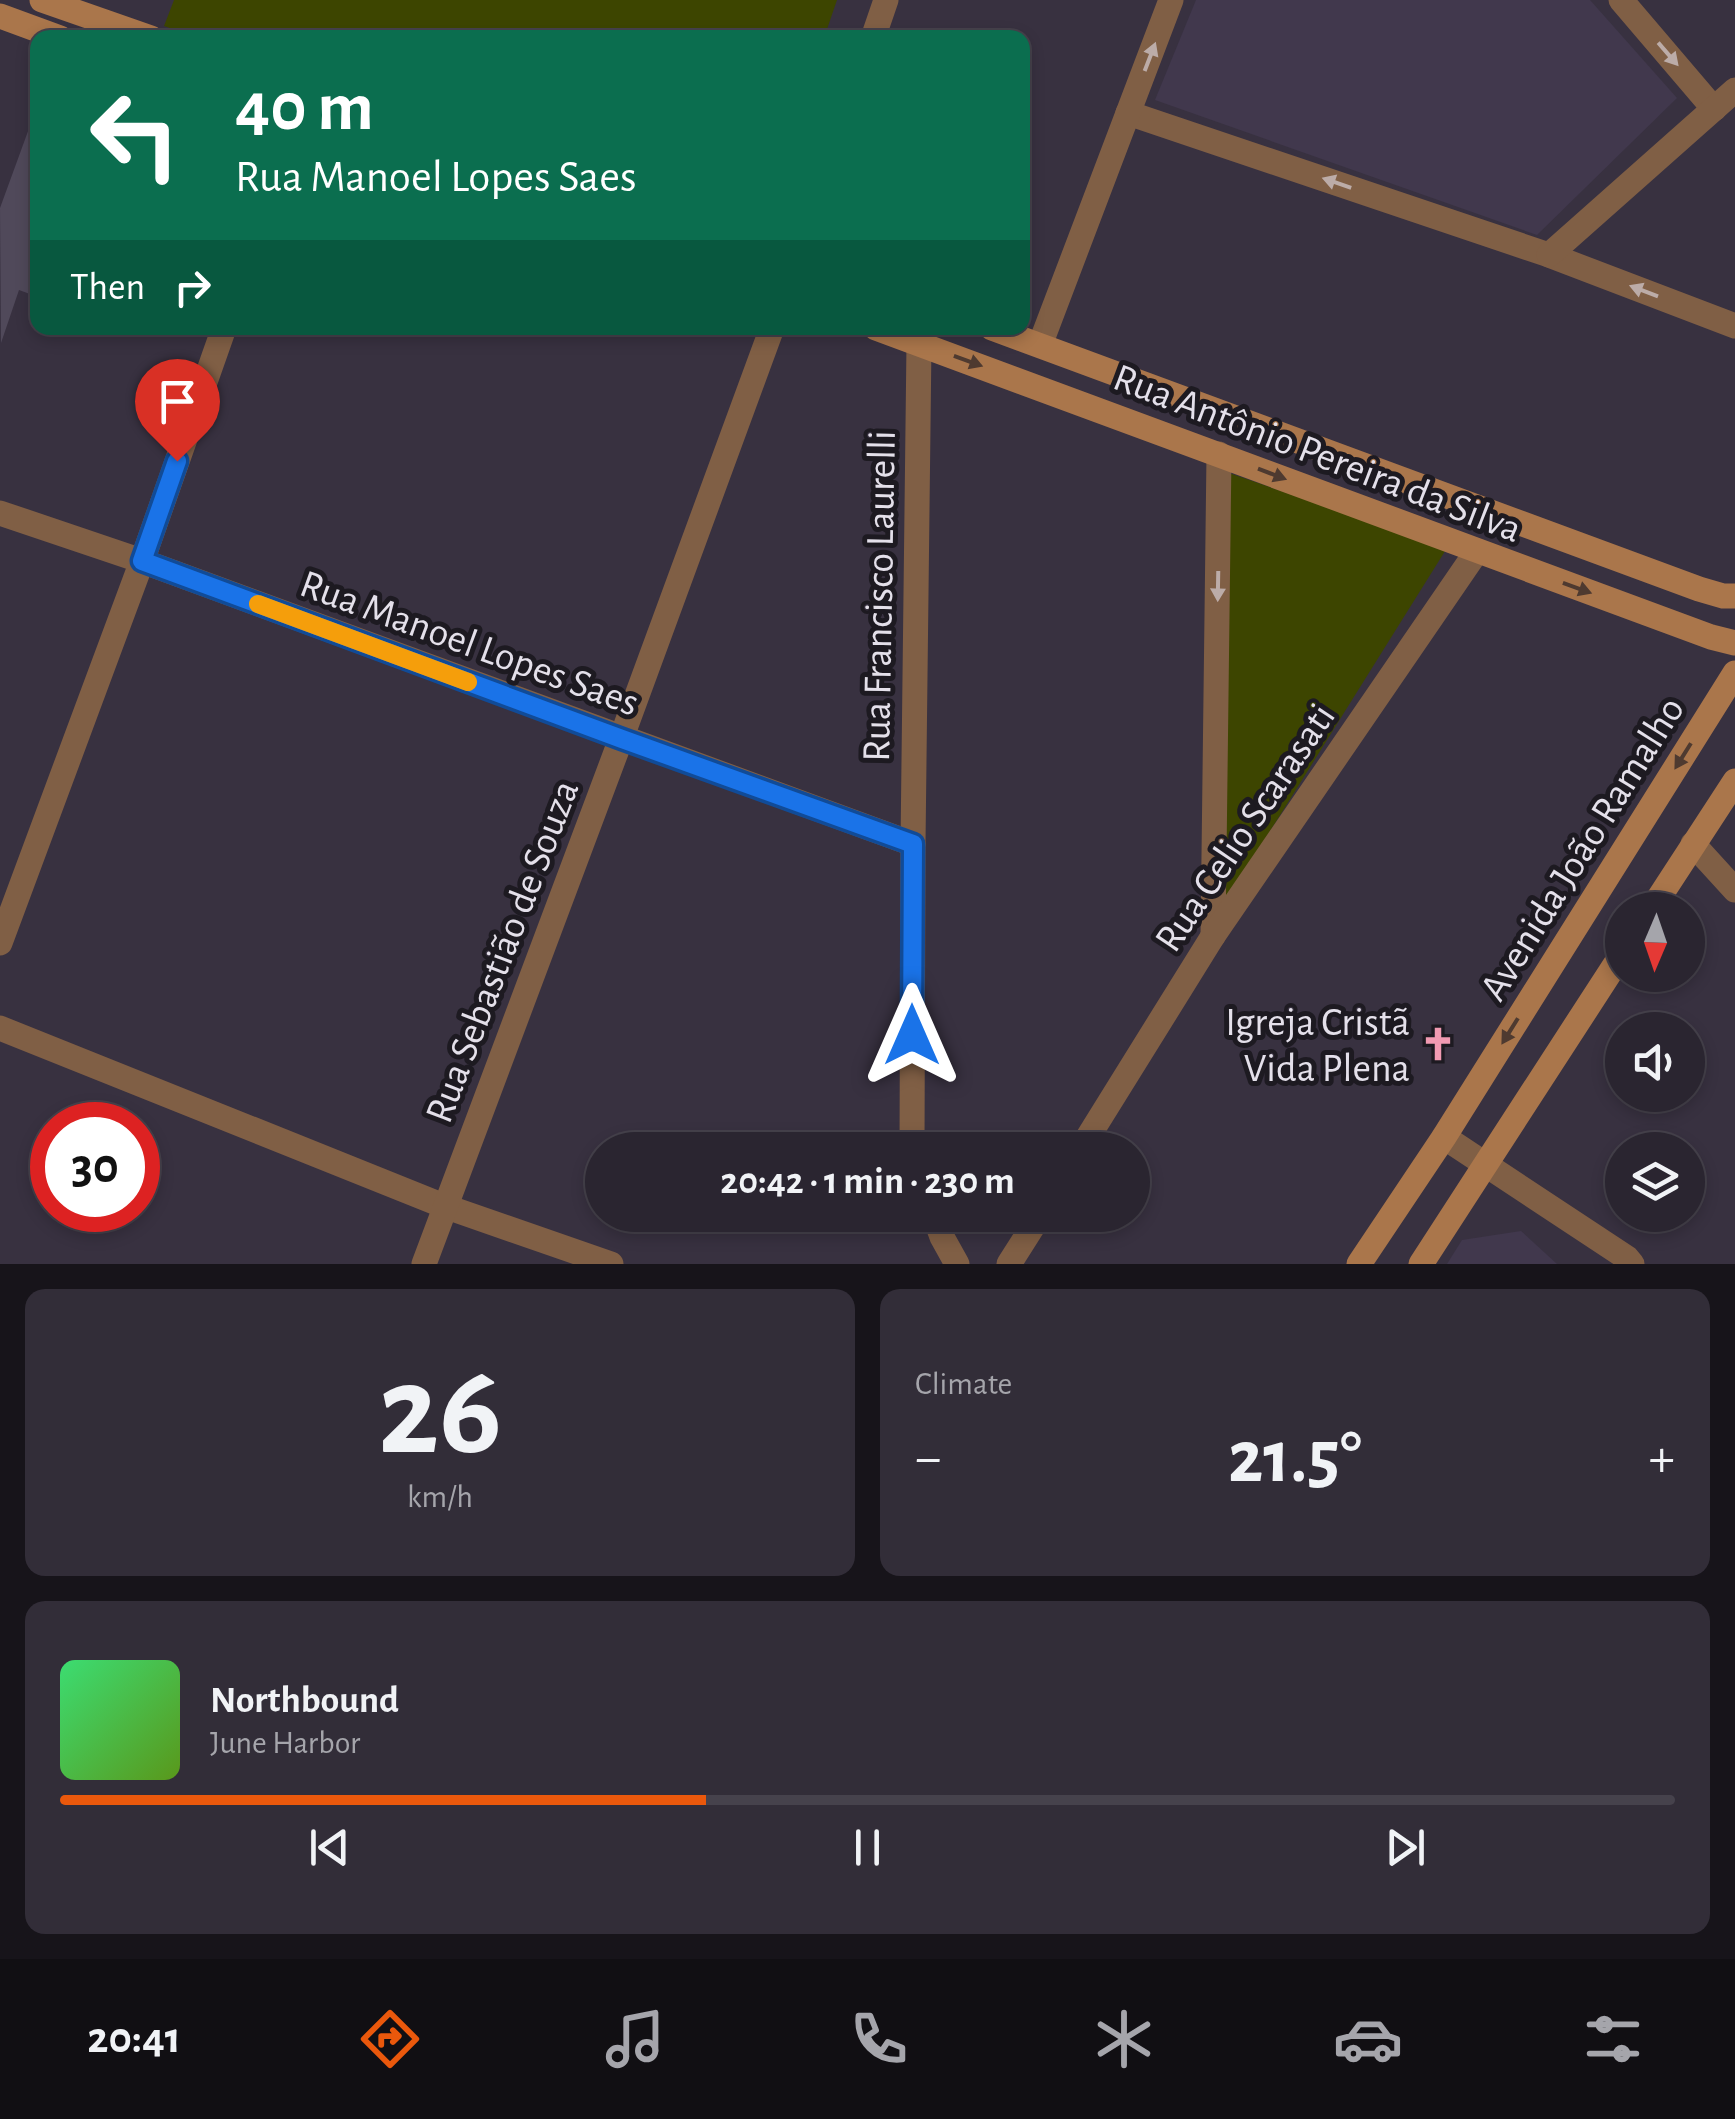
<!DOCTYPE html>
<meta charset="utf-8">
<style>
:root{--surface:#2a2530;--page:#322d38;--text:#f1f3f6;--muted:#a5a5ab;--line:#46424c;--accent:#ea580c}
body{margin:0;font-family:"Alegreya Sans",sans-serif;background:var(--page);color:var(--text);height:100vh;display:flex;flex-direction:column;font-size:38px;white-space:nowrap}
*{box-sizing:border-box;margin:0}
p{font-size:32px;color:var(--muted)}
.icon{flex:none;width:55px;height:55px;fill:none;stroke:currentColor;stroke-width:2;stroke-linecap:round;stroke-linejoin:round}
.map{position:relative;height:1264px;overflow:hidden}
.drawer{display:flex;flex-direction:column;gap:25px;padding:25px;background:#17141a;flex:1}
.drawer>*{flex:none}
.top-card{position:absolute;left:30px;top:30px;width:1000px;height:305px;border-radius:20px;box-shadow:0 5px 15px #0003,0 0 0 2px var(--line);background:#0b6e4f;color:#fff;overflow:hidden}
.needle{width:65px;rotate:182deg}
.buttons{position:absolute;left:1605px;top:892px;display:grid;gap:20px}
.buttons a{display:grid;place-items:center;width:100px;height:100px;border-radius:50%;background:var(--surface);box-shadow:0 5px 15px #0003,0 0 0 2px var(--line);font-size:50px}
.speed{position:absolute;left:30px;top:1102px;display:flex;gap:20px;font-size:50px;font-weight:700;text-align:center}
.speed>*{display:grid;place-content:center;width:130px;height:130px;border-radius:50%;background:var(--surface);box-shadow:0 5px 15px #0003,0 0 0 2px var(--line);line-height:1}
.speed .limit{border:15px solid #d22;background:#fff;color:#111}
.pin{position:absolute;display:grid;place-items:center;width:85px;height:85px;color:#fff;margin:-102px -42px;border-radius:50% 50% 50% 0;rotate:-45deg;box-shadow:0 0 10px #0007}
.pin .icon{rotate:45deg}
.me{position:absolute;width:110px;margin:-55px;rotate:0deg;stroke-linejoin:round;filter:drop-shadow(0 0 8px #0008)}
.turn{display:flex;align-items:center;gap:35px;height:210px;padding:0 40px;font-size:45px}
.turn .icon{width:130px;height:130px;stroke-width:2.5}
.turn b{display:block;font-size:70px;line-height:85px}
.then{display:flex;align-items:center;height:95px;padding:0 40px;background:#0003;gap:20px;font-size:38px}
.big{font-size:75px;font-weight:700;line-height:1.1}
.drawer .widget{flex:1;display:flex;flex-direction:column;justify-content:center;gap:15px;min-width:0;padding:0 35px;border-radius:20px;background:var(--page)}
.drawer .dial{align-items:center;gap:0}
.dial b{font-size:130px;line-height:1}
.song{display:flex;align-items:center;gap:30px}
.cover{width:120px;height:120px;border-radius:15px;background:linear-gradient(135deg,hsl(140 70% 55%),hsl(90 70% 35%))}
.played{height:10px;border-radius:5px;background:linear-gradient(90deg,var(--accent) 40%,var(--line) 40%)}
.keys{display:flex;justify-content:space-around;direction:ltr}
.heat{display:flex;justify-content:space-between;align-items:center;font-size:55px;direction:ltr}
.drawer .tiles{flex:1;display:grid;gap:25px;grid-template-columns:1fr 1fr}
.widget:last-child{grid-column:span 2}
.trip{position:absolute;left:585px;top:1132px;width:565px;height:100px;border-radius:50px;background:var(--surface);box-shadow:0 5px 15px #0003,0 0 0 2px var(--line);font-weight:700;line-height:100px;text-align:center}
.menu{display:flex;height:160px;justify-content:space-around;align-items:center;background:#110f13;color:var(--muted)}
.menu .icon{width:70px;height:70px}
.menu .selected{color:var(--accent)}
.menu b{font-size:45px;color:var(--text)}
.map>svg:first-child{display:block}
.built{fill:#41384d}
.green{fill:#3d4500}
.building{fill:#50495a}
.lines{fill:none;stroke-linecap:round;stroke-linejoin:round}
.street{stroke:#805f45;stroke-width:25}
.secondary{stroke:#aa764b;stroke-width:25}
.oneway{fill:#bcaca8}
.oneway2{fill:#4e3a30}
.route-casing{stroke:#114b97;stroke-width:25}
.route{stroke:#1a73e8;stroke-width:18}
.slow{stroke:#f59e0b;stroke-width:18}
.labels{text-anchor:middle;stroke-width:10;stroke-linejoin:round;paint-order:stroke}
.street-label{font-size:40px;fill:#e4e0ea;stroke:#1d1a21}
.poi-label{font-size:40px;fill:#e4e0ea;stroke:#1d1a21;text-anchor:end}
</style>
<div class="map">
<svg width="1735" height="1264" viewBox="0 0 1735 1264">
<rect width="100%" height="100%" fill="#383140"/>
<!-- built -->
<g class="built">
<polygon points="1196,0 1590,0 1677,98 1537,235 1155,100"/>
<polygon points="1521,1231 1557,1264 1447,1264 1462,1240"/>
</g>
<!-- green -->
<g class="green">
<polygon points="174,0 837,0 824,38 196,37 164,26"/>
<polygon points="1226,472 1447,548 1222,908"/>
</g>
<!-- building -->
<polygon class="building" points="31,123 38,125 38,238 33,251 38,253 38,297 19,290 1,343 0,208"/>
<g class="lines">
<!-- street -->
<g class="street">
<polyline points="1621,0 1714,109"/>
<polyline points="873,38 886,0"/>
<polyline points="1128,113 1549,255 1735,326"/>
<polyline points="1549,255 1735,90"/>
<polyline points="1040,345 1171,0"/>
<polyline points="0,513 142,561 913,844"/>
<polyline points="1693,844 1735,890"/>
<polyline points="1213,936 1219,454"/>
<polyline points="0,943 142,561 224,328"/>
<polyline points="0,1028 444,1206 611,1264"/>
<polyline points="1444,1137 1627,1258 1632,1264"/>
<polyline points="912,1150 913,844 919,343"/>
<polyline points="1080,1150 1213,936 1477,551"/>
<polyline points="934,1215 942,1237 957,1264"/>
<polyline points="424,1264 621,739 772,328"/>
<polyline points="1009,1264 1040,1215"/>
</g>
<!-- secondary -->
<g class="secondary">
<polyline points="42,0 151,38"/>
<polyline points="0,16 60,38"/>
<polyline points="876,328 1711,637 1735,643"/>
<polyline points="992,328 1699,589 1723,596 1735,596"/>
<polyline points="1651,910 1735,781"/>
<polyline points="1359,1264 1444,1137 1735,673"/>
<polyline points="1421,1264 1622,954"/>
</g>
</g>
<!-- one-way arrows -->
<defs><path id="oneway-solid" d="M-6-.8H1V-3.2L6.5 0L1 3.2V.8H-6Z" transform="scale(2.5)"/></defs>
<g class="oneway">
<use href="#oneway-solid" transform="translate(1668 54) rotate(49)"/>
<use href="#oneway-solid" transform="translate(1150 57) rotate(-69)"/>
<use href="#oneway-solid" transform="translate(1337 183) rotate(-161)"/>
<use href="#oneway-solid" transform="translate(1644 291) rotate(-159)"/>
<use href="#oneway-solid" transform="translate(1218 586) rotate(91)"/>
</g>
<g class="oneway2">
<use href="#oneway-solid" transform="translate(968 361) rotate(20)"/>
<use href="#oneway-solid" transform="translate(1272 474) rotate(21)"/>
<use href="#oneway-solid" transform="translate(1577 588) rotate(20)"/>
<use href="#oneway-solid" transform="translate(1683 756) rotate(122)"/>
<use href="#oneway-solid" transform="translate(1510 1031) rotate(122)"/>
</g>
<g class="lines">
<!-- route casing -->
<g class="route-casing">
<polyline id="route" points="177,461 142,561 622,739 913,844 912,1035"/>
</g>
<!-- route -->
<use href="#route" class="route"/>
<!-- slow -->
<polyline class="slow" points="258,604 468,682"/>
</g>
<!-- icons -->
<defs>
<g id="church-bare" transform="scale(2.7)"><path d="M-1.2-6h2.4v3.5h3.3v2.4h-3.3V6h-2.4V-.1h-3.3v-2.4h3.3Z" fill="#f19ab2" stroke="#1d1a21" stroke-width="2.5" paint-order="stroke"/></g>
</defs>
<g fill-rule="evenodd">
<use href="#church-bare" x="1438" y="1044"/>
</g>
<g class="labels">
<!-- street labels -->
<g class="street-label">
<text transform="translate(1318 452) rotate(21)" y="14">Rua Antônio Pereira da Silva</text>
<text transform="translate(878 596) rotate(-89)" y="14">Rua Francisco Laurelli</text>
<text transform="translate(470 642) rotate(20)" y="14">Rua Manoel Lopes Saes</text>
<text transform="translate(1244 827) rotate(-56)" y="14">Rua Celio Scarasati</text>
<text transform="translate(1581 848) rotate(-58)" y="14">Avenida João Ramalho</text>
<text transform="translate(501 951) rotate(-69)" y="14">Rua Sebastião de Souza</text>
</g>
<!-- poi labels -->
<g class="poi-label">
<text x="1410" y="1035">Igreja Cristã<tspan x="1410" dy="46">Vida Plena</tspan></text>
</g>
</g>
</svg>
<div class="buttons">
<a><svg class="needle" viewBox="-14 -14 28 28"><path d="M0-13l5 13h-10z" fill="#e53935"/><path d="M0 13l5-13h-10z" fill="#a5a5ab"/></svg></a>
<a><svg class="icon" aria-label="sound" viewBox="0 0 24 24"><path d="M4 9h4l5-4v14l-5-4H4zM17 9q2 3 0 6"/></svg></a>
<a><svg class="icon" aria-label="layers" viewBox="0 0 24 24"><path d="M12 4l9 5-9 5-9-5zM3 14l9 5 9-5"/></svg></a>
</div>
<div class="speed"><div class="limit">30</div></div>
<div class="pin" style="left:177px;top:461px;background:#d93025"><svg class="icon" aria-label="arrive" viewBox="0 0 24 24"><path d="M6 21V4h12l-3 4 3 4H6"/></svg></div>
<svg class="me" style="left:912px;top:1035px" viewBox="-20 -20 40 40"><path d="M0-17L14 15 0 8-14 15z" fill="#1a73e8" stroke="#fff" stroke-width="4"/></svg>
<div class="trip">20:42 · 1 min · 230 m</div>
<div class="top-card">
<div class="turn"><svg class="icon" aria-label="left" viewBox="0 0 24 24"><path d="M17 20v-9H6M10 6l-5 5 5 5"/></svg><div><b>40 m</b>Rua Manoel Lopes Saes</div></div>
<div class="then">Then<svg class="icon" aria-label="right" viewBox="0 0 24 24"><path d="M7 20v-9h11M14 6l5 5-5 5"/></svg></div>
</div>
</div>
<section class="drawer">
<div class="tiles">
<div class="widget dial"><b>26</b><p>km/h</p></div>
<div class="widget"><p>Climate</p>
<div class="heat"><a>−</a><b class="big">21.5°</b><a>+</a></div>
</div>
<div class="widget">
<div class="song"><i class="cover"></i><div><b>Northbound</b><p>June Harbor</p></div></div>
<div class="played"></div>
<div class="keys"><svg class="icon" aria-label="previous" viewBox="0 0 24 24"><path d="M18 5L8 12l10 7zM5 5v14"/></svg><svg class="icon" aria-label="pause" viewBox="0 0 24 24"><path d="M8 5v14M16 5v14"/></svg><svg class="icon" aria-label="next" viewBox="0 0 24 24"><path d="M6 5l10 7-10 7zM19 5v14"/></svg></div>
</div>
</div>
</section>
<nav class="menu">
<b>20:41</b>
<svg class="icon selected" aria-label="directions" viewBox="0 0 24 24"><path d="M12 3l9 9-9 9-9-9zM9 14v-3h6M13 9l2 2-2 2"/></svg>
<svg class="icon" aria-label="music" viewBox="0 0 24 24"><path d="M9 18V5l10-2v13"/><circle cx="6" cy="18" r="3"/><circle cx="16" cy="16" r="3"/></svg>
<svg class="icon" aria-label="phone" viewBox="0 0 24 24"><path d="M5 4h4l2 5-3 2q2 4 5 5l2-3 5 2v4C11 20 4 13 5 4z"/></svg>
<svg class="icon" aria-label="climate" viewBox="0 0 24 24"><path d="M12 3v18M4 7l16 10M4 17L20 7"/></svg>
<svg class="icon" aria-label="car" viewBox="0 0 24 24"><path d="M5 17H2v-5l4-1 3-4h7l3 4 3 1v5h-3M9 17h6M6 11h13"/><circle cx="7" cy="17" r="2"/><circle cx="17" cy="17" r="2"/></svg>
<svg class="icon" aria-label="filters" viewBox="0 0 24 24"><path d="M4 7h16M4 17h16"/><circle cx="9" cy="7" r="2"/><circle cx="15" cy="17" r="2"/></svg>
</nav>
